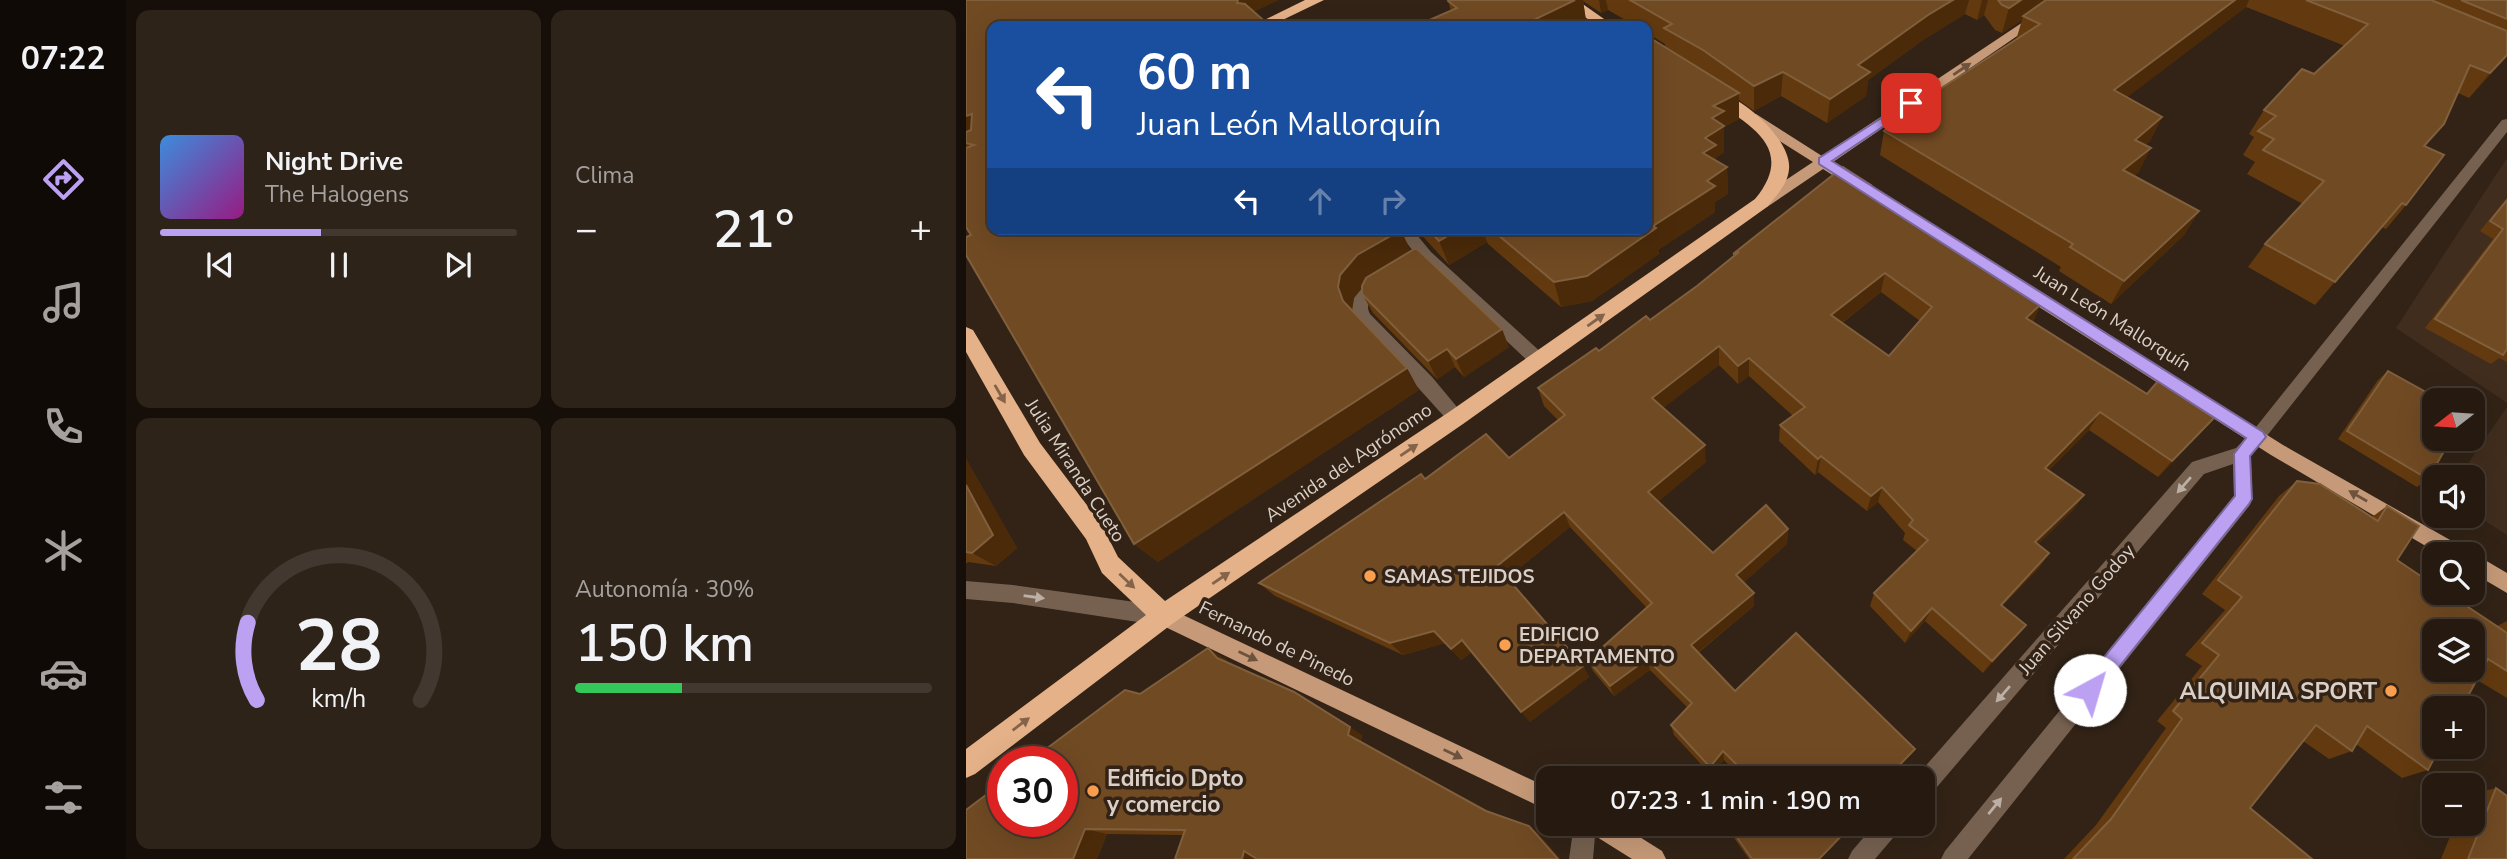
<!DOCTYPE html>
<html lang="es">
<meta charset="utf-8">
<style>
:root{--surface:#261a10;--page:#2e2319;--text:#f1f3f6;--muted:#a4a19f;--line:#423830;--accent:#bca0f2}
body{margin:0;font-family:"Nunito Sans",sans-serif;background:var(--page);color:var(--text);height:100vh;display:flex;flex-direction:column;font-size:26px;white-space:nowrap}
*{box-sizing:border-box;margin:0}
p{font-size:23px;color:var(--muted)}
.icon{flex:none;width:38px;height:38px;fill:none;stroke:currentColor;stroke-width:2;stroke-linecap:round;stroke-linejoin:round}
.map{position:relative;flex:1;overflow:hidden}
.panel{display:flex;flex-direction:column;gap:10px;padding:10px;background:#150e09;width:840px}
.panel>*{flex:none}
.hud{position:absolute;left:21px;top:21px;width:665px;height:214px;border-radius:14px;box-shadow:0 7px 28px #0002,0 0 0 2px var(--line);background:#1a4fa0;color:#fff;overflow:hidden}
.needle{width:46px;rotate:253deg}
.tools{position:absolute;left:1456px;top:388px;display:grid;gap:14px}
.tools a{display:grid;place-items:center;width:63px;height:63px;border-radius:14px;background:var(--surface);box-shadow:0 7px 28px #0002,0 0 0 2px var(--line);font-size:35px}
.speed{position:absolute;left:21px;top:746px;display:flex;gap:14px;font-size:35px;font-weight:700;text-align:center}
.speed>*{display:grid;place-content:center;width:91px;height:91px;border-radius:50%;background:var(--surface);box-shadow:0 7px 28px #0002,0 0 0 2px var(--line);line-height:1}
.speed .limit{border:10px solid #d22;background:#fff;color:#111}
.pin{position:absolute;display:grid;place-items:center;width:60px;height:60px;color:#fff;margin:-30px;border-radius:14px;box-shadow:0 4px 10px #0006}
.me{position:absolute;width:77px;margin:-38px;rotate:39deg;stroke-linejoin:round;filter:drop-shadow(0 0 5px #0008)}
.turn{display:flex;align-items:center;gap:24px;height:147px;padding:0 35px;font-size:32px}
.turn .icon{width:91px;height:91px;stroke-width:2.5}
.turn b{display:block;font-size:49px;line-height:60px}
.lanes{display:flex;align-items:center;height:66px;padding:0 35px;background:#0003;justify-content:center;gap:35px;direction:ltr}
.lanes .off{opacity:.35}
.big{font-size:52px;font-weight:600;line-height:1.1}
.panel .tile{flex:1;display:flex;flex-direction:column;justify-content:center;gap:10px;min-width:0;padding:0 24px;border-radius:14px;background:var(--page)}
.panel .dial{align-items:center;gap:0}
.dial svg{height:182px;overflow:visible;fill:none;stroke:var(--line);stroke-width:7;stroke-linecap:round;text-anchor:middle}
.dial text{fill:var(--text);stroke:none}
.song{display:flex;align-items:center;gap:21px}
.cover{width:84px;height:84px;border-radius:10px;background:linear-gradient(135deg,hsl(210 70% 55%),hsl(310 70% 35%))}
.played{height:7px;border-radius:4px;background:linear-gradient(90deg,var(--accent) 45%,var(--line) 45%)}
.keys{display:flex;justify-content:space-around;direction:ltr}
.heat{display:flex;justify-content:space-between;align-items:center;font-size:38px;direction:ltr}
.charge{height:10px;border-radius:5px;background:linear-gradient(90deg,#34c759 30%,var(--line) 0)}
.panel .tiles{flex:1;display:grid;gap:10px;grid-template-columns:repeat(2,1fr)}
.trip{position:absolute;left:570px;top:766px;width:399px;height:70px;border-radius:14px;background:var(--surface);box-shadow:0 7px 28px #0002,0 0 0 2px var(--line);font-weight:600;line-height:70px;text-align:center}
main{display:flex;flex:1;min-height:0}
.tabs{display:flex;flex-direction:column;width:126px;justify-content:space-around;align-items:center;background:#0f0a06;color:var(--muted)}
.tabs .icon{width:49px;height:49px}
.tabs .on{color:var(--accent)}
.tabs b{font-size:32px;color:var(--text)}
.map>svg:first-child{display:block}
.built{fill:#412d1d}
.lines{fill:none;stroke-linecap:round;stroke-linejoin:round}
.minor{fill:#766150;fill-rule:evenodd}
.major{fill:#c69a78;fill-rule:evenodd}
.highway{fill:#e5b188;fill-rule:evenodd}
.wall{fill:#633a0f;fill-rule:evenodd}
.shaded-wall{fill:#4a2a09}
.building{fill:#704a23;stroke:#805f3d;stroke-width:2;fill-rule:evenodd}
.oneway{fill:#6d533d}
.oneway2{fill:#836349}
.oneway3{fill:#bcafa4}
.route{fill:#bca0f2;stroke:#7a689d;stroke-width:2}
.poi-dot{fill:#fa9f4e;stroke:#322316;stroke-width:2.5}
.labels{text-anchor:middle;stroke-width:7;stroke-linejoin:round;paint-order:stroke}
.street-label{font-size:19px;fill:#dad0c8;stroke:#322316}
.poi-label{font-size:19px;font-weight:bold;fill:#dad0c8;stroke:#322316;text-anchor:start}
.near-poi-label{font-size:23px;font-weight:bold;fill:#dad0c8;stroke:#322316;text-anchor:end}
</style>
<main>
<nav class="tabs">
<b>07:22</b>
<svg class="icon on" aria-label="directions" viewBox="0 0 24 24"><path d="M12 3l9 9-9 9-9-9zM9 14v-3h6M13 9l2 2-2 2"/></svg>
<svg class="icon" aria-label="music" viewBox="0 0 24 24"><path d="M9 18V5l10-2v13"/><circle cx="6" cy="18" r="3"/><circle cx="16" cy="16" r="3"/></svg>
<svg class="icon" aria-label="phone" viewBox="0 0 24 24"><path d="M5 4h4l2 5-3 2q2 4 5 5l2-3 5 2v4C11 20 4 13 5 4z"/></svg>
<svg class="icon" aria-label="climate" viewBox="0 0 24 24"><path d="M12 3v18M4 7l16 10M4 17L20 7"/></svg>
<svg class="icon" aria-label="car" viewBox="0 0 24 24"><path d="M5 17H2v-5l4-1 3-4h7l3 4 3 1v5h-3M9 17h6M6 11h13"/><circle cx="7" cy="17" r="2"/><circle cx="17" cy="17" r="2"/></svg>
<svg class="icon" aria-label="filters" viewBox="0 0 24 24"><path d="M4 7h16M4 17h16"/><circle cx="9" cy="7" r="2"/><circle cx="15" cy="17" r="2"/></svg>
</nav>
<section class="panel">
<div class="tiles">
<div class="tile">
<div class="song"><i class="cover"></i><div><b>Night Drive</b><p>The Halogens</p></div></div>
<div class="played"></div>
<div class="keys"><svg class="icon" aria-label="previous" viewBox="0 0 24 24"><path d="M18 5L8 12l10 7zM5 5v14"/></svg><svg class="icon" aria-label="pause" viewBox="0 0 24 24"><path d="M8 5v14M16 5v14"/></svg><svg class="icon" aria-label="next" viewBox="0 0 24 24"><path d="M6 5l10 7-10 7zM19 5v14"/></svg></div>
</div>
<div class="tile"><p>Clima</p>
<div class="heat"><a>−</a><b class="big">21°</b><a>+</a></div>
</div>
<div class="tile dial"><svg viewBox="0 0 100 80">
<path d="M14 69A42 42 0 1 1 86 69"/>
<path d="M14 69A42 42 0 0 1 10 35" stroke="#bca0f2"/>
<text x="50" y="56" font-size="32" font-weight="700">28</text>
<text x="50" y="72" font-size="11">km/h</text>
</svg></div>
<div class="tile"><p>Autonomía · 30%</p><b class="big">150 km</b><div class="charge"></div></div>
</div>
</section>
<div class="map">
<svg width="1541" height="859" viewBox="0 0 1541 859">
<rect width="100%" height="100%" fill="#322316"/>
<!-- built -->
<g class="built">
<polygon points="1541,158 1541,403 1430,328"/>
<polygon points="1541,407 1541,535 1507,513 1507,478 1492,478"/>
</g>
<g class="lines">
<!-- minor -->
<g class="minor">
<polygon points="1541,119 1541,132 1285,456 1286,499 1284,505 1002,859 975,859 979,851 1268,497 1267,464 1238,474 965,794 957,797 957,779 949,778 1226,462 1270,448 1286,432 1536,120"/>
<polygon points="430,229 446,229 465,252 578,355 580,360 578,365 566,365 459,264 444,273 434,273 431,269 450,255"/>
<path d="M415,277L423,283C415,294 396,299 404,314L466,377L496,413L499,418L496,423L490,425L484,423C470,406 386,318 385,307C385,294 404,281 415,277Z"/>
<polygon points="0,581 47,585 198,606 205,609 208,616 205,623 198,626 47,603 0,599"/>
<polygon points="608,824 630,824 627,859 603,859"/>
<polygon points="909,824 935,824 932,832 909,859 882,859 886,851"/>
</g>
<!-- major -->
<g class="major">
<polygon points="1090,0 1104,0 867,162 1317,445 1500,549 1502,555 1475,555 1305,455 857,169 801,207 791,207 789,203 791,199 847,162 780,120 780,114 790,114 856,156"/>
<polygon points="1507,553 1541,573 1541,593 1507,573 1507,555 1503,555"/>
<polygon points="198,606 583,788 583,811 191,623 188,616 191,609"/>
<polygon points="620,824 653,824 696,851 700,859 666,859 623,832"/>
</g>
<!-- highway -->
<g class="highway">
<polygon points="339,0 358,0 304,26 286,26"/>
<polygon points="594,0 611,0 648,26 632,26"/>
<path d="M751,91C777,98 826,140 823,169C822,184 810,196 801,207L497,424L206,624L9,774L0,778V749L180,615L136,573L120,539L58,455L0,352V327L7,330L74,443L136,525L152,557L199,601L483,412L789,199C830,149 786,126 745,99L743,96L745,93Z"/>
</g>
</g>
<!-- wall -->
<g class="wall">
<polygon points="0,0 312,0 287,12 26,229 445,252 543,347 498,377 489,367 471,379 407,313 396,294 396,288 388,298 386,311 453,390 192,562 168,544 5,235 0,227"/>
<polygon points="483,0 1541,0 1541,56 1503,98 1492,93 1459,147 1440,205 1420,229 1416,227 1349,305 1282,267 1299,244 1337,204 1281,174 1289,162 1277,155 1288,137 1283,134 1298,110 1348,74 1379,46 1280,7 1161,97 1196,117 1184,141 1179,145 1173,172 1168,176 1233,211 1218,235 1145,304 1093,271 1095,267 914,155 918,131 1050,40 1056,20 1036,33 1029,30 1018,15 1011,20 999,14 957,40 902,80 900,96 861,123 815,96 788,111 773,100 773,119 758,127 758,152 750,158 750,161 761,167 762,194 749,202 749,212 692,250 693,254 626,301 595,307 522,244 521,242 483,265 450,229 681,229 699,44 681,33 681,26 670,26 642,10 635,13 617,1 620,21 485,11 482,1"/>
<path d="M904,192L931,214L1074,305L1067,322L1181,394L1248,418L1233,435L1192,477L1123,430L1083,470L1118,495L1107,510L1072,544L1083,553L1073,568L1036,606L1050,637L1017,673L959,621L939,643L904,606L908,593L951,551L937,540L939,533L912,502L901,511L852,472L849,475L813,441L814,425L827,416L783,376L772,384L753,365L697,408L740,462L692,501L747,553L822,529L821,544L778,582L788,593V606L732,653L769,691L949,749L921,779H777L758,760L745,775L708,735L705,725L722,708L684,670L648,696L627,671L622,660L681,608L604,527L541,578L617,666L623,677L564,722L506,652L495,660L479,643L437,655L309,596L293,583L459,479L543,458L592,420L578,406L572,388L684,320L731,286L767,257V254ZM915,292L954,321L923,356L876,323Z"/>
<polygon points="1541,198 1541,362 1533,358 1525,364 1459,328 1527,239 1514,231"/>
<polygon points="1422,371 1462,479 1451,487 1372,439 1412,380"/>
<polygon points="0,459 51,548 30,566 2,562 0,564"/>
<polygon points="1331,481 1406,517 1421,506 1431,560 1531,626 1541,621 1541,698 1511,680 1462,770 1436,778 1390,744 1386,751 1363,759 1337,741 1284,808 1346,859 1098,859 1130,825 1200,728 1191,721 1236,666 1219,655 1259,610 1236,594 1313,496"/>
<polygon points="258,658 263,663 396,735 395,741 520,811 570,831 217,835 141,834 131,859 0,859 174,694"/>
<polygon points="1530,788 1541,859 1475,859 1489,824 1507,824 1507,794"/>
<polygon points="887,824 854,859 783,859 768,838 768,833"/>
</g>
<!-- shaded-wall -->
<g class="shaded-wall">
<polygon points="269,0 312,0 281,15"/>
<polygon points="609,0 617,0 620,21 610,26 555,26"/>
<polygon points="633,0 640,0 642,10 635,13"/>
<polygon points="987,0 1003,0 999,14 957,40 902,80 900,96 861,123 864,99 892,65 962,15"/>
<polygon points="1016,0 1022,0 1018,15 1011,20"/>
<polygon points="1055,0 1085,0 1057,16 1056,20 1036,33 1043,8"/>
<polygon points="1269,0 1283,0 1280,7 1138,115 1148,90"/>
<polygon points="1541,55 1541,56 1503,98 1524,73"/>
<polygon points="817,72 815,96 788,111 788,86"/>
<polygon points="773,93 773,119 758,127 758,152 750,158 750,171 737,153 739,138 747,106"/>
<polygon points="6,114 26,137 0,143 0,116"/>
<polygon points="1196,117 1184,141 1157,164 1169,140"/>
<polygon points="1185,148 1173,172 1145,195 1157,170"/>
<polygon points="761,167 762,194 749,202 749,212 692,250 693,254 626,301 595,307 588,282 687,226 741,181"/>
<polygon points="1233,211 1218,235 1145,304 1158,281"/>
<polygon points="493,229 516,229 521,242 483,265 473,241"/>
<polygon points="435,230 446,254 404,278 388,298 386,310 377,301 372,287 374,275 391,255"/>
<polygon points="919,273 915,292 862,333 865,315"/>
<polygon points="1074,305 1066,323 1060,318"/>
<polygon points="536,329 543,347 498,377 490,359"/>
<polygon points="753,346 753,365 688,415 686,398"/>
<polygon points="481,349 489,367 471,379 462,361"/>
<polygon points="783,358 783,376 772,384 772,366"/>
<polygon points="441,368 453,390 192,562 168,544"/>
<polygon points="1134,412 1123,430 1069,484 1079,468"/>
<polygon points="1248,418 1233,435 1192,477 1206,461"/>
<polygon points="739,445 740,462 685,508 682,492"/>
<polygon points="855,456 852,472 849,475 852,459"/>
<polygon points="0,459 51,548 30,566 6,553 0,485"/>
<polygon points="916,487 912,502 901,511 905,496"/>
<polygon points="1118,495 1107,510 1059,557 1069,542"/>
<polygon points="598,512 604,527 539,579 531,566"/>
<polygon points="822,529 821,544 770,589 770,575"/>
<polygon points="1083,553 1073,568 1025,618 1035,605"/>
<polygon points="788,593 788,606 726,657 725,645"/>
<polygon points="966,608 959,621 939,643 945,631"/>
<polygon points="1060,625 1050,637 1017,673 1026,661"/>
<polygon points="468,631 479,643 437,655 424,643"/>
<polygon points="496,640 506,652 495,660 485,649"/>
<polygon points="242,648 258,658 267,667 251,658"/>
<polygon points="681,659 684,670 648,696 644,686"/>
<polygon points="617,666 623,677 564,722 555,712"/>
<polygon points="384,727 396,735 394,742 382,735"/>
<polygon points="757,751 758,760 745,775 744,767"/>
<polygon points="887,824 854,859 853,859"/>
<polygon points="563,826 570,831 595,859 592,859"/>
<polygon points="119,829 141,834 131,859 107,859"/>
<polygon points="278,851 294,859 276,859"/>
</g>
<!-- building -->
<g class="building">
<polygon points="0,0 272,0 271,3 279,4 304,26 26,26 26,229 434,229 435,230 391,255 374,275 372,287 377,301 441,368 168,544 0,255 0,237 5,235 0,227 0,148 8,145 0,143 0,132 5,130 6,114 0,116"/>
<polygon points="483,0 609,0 555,26 450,26 491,8 482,1"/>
<polygon points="664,0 987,0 962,15 892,65 904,72 864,99 817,72 788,86 737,50 698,28 706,24"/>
<polygon points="1032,0 1055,0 1043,8 1036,5"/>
<polygon points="1080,0 1269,0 1148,90 1196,117 1169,140 1185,148 1157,170 1233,211 1158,281 1104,247 1107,244 918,131 957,100 1074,24 1057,16"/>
<polygon points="1340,0 1465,0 1541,31 1541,55 1524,73 1504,65 1478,124 1458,146 1478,155 1440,205 1436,203 1369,282 1299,244 1358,181 1297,150 1308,139 1292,131 1310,116 1298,110 1336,69 1348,74 1402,24"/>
<polygon points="1495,0 1541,0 1541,19"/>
<polygon points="400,20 409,26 388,26"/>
<polygon points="681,36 773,93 747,106 758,111 746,118 758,126 739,138 750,145 737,153 761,167 741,181 749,186 687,226 690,228 621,276 588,282 525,229 681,229"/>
<path d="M877,167L905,185L902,190L932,210L929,212L1074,305L1060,318L1181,394L1192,381L1248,418L1206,461L1134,412L1079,468L1118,495L1069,542L1083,553L1035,605L1060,625L1026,661L966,608L945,631L908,593L962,540L943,525L947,520L916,487L905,496L855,456L852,459L814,425L839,407L783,358L772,366L753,346L686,398L739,445L682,492L747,553L800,505L822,529L770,575L788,593L725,645L769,691L830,633L949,749L920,779H785L757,751L744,767L705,725L726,703L681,659L644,686L622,660L686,603L598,512L531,566L617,666L555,712L496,640L485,649L468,631L424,643L293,583L455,474L459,479L520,434L543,458L599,415L572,388L630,348L633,351L680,316L684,320L731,286L773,252L767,254ZM919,273L966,307L923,356L865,315Z"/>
<polygon points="1541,200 1541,349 1537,355 1469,319 1537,229 1524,221"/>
<polygon points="462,229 493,229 473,241"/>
<polygon points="450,248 536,329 490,359 481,349 462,361 396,294 396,286 400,278"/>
<polygon points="1422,371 1476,401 1468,401 1468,439 1485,439 1462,479 1381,431"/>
<path d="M1331,481L1354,484L1412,521L1421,506L1453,526L1431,560L1468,585V593H1481L1541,633V671L1522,659L1495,709H1468V747H1474L1462,770L1401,726L1386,751L1350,725L1284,808L1346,859H1107L1145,819L1216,719L1207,711L1253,655L1236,643L1276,597L1252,580ZM1468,632H1507V670H1468Z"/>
<polygon points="0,485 27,535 6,553 0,552"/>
<polygon points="242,648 251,658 328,692 384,727 382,735 520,811 563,826 592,859 291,859 278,851 276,859 209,859 219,830 119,829 107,859 0,859 0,810 37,782 37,821 96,821 96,761 64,761 159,690 174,694"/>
<polygon points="1530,788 1541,796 1541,859 1502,859"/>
<polygon points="776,824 887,824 853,859 786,859 768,833"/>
</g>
<!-- one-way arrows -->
<defs><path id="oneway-solid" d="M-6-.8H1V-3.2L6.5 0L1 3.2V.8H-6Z" transform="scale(1.75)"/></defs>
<g class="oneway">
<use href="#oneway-solid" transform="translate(996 69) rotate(-34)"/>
<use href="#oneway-solid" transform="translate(1392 496) rotate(-150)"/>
<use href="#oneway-solid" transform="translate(282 656) rotate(26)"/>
<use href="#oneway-solid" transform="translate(487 754) rotate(26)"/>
</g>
<g class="oneway2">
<use href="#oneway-solid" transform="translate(630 320) rotate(-35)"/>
<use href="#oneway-solid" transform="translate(34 394) rotate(60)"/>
<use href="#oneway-solid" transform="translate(443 450) rotate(-34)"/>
<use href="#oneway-solid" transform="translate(255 578) rotate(-34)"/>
<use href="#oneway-solid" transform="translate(161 581) rotate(43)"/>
<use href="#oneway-solid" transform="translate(55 724) rotate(-37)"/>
</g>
<g class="oneway3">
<use href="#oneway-solid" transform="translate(1218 485) rotate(131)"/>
<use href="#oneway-solid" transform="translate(68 597) rotate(8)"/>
<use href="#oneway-solid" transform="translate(1037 694) rotate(131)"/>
<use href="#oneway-solid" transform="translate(1029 806) rotate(-51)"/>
</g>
<!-- route -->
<polygon class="route" points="945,99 949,100 949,105 866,161 1297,432 1300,437 1284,456 1286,499 1283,504 1130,696 1124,699 1117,696 1114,690 1117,683 1269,496 1268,454 1280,438 853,164 853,158"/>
<!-- markers -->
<g class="poi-dot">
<circle cx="404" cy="576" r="7"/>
<circle cx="539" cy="645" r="7"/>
<circle cx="1425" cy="691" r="7"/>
<circle cx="127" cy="791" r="7"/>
</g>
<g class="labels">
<!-- street labels -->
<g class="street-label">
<text transform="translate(1147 318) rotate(32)" y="7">Juan León Mallorquín</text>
<text transform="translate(382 462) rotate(-34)" y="7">Avenida del Agrónomo</text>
<text transform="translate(110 470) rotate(57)" y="7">Julia Miranda Cueto</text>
<text transform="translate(1110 609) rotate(-49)" y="7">Juan Silvano Godoy</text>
<text transform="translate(311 643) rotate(26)" y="7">Fernando de Pinedo</text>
</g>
<!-- poi labels -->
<g class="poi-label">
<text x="418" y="583">SAMAS TEJIDOS</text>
<text x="553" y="641">EDIFICIO<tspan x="553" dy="22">DEPARTAMENTO</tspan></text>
</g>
<!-- near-poi labels -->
<g class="near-poi-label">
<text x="1411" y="699">ALQUIMIA SPORT</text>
<text x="141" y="786" text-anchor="start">Edificio Dpto<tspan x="141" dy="26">y comercio</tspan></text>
</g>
</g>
</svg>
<div class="tools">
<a><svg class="needle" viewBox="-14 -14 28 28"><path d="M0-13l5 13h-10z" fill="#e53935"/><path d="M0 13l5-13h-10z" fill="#a4a19f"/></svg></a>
<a><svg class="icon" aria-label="sound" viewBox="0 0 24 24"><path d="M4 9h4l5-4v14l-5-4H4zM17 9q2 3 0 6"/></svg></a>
<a><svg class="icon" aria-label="search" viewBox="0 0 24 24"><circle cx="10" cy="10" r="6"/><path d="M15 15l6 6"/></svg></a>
<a><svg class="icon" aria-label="layers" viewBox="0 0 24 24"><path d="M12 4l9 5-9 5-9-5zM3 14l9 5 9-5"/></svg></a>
<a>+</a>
<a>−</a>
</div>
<div class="speed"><div class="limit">30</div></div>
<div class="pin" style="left:945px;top:103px;background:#d93025"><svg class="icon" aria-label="arrive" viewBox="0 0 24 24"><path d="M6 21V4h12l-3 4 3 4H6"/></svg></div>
<svg class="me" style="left:1124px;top:690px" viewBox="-20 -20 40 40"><circle r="19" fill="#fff"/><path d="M0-13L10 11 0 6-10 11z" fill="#bca0f2"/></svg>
<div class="trip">07:23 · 1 min · 190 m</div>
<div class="hud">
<div class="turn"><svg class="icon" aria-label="left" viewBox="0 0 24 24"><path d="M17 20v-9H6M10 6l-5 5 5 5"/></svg><div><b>60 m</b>Juan León Mallorquín</div></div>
<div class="lanes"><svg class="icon" aria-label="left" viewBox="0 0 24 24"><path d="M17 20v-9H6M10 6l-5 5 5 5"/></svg><svg class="icon off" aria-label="ahead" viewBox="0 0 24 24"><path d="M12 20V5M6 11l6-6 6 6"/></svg><svg class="icon off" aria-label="right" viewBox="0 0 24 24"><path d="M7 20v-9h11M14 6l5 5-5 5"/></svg></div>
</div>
</div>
</main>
